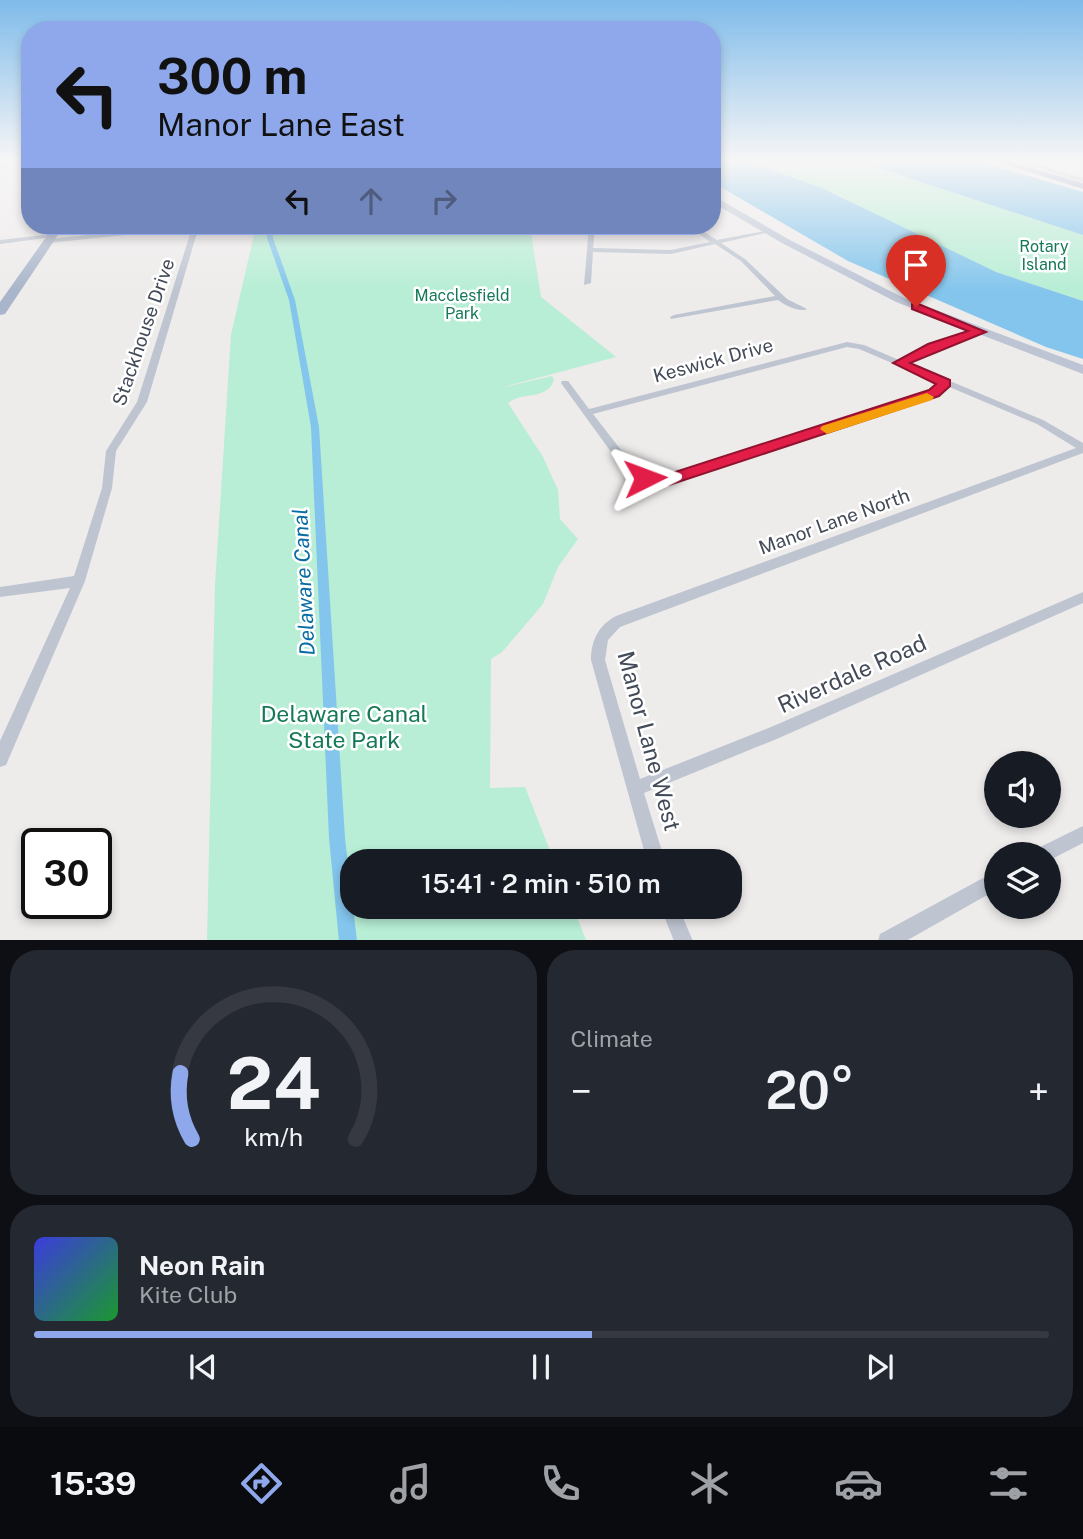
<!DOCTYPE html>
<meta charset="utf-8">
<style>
:root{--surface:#171b24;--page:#242831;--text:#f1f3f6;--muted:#9ea1a6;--line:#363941;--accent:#8ea8eb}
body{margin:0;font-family:"Public Sans",sans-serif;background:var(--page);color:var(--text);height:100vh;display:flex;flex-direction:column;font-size:26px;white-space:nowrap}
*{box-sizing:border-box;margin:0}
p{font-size:23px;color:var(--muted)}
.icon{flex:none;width:38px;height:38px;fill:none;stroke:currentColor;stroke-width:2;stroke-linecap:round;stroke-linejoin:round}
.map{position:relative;height:940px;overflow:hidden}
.details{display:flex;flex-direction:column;gap:10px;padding:10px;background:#0d0f14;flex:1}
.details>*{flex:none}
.top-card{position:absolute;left:21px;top:21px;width:700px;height:214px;border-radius:28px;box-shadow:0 4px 10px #0003;background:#8ea8eb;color:#111;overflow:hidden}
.controls{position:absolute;left:984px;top:751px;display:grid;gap:14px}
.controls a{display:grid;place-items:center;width:77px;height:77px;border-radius:50%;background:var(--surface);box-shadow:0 4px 10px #0003;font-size:35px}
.speed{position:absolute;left:21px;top:828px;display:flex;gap:14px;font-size:35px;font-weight:700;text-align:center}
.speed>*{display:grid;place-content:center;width:91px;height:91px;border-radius:50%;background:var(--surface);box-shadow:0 4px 10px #0003;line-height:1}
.speed .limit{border:4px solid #111;border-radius:10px;background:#fff;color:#111}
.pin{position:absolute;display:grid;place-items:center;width:60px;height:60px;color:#fff;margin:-72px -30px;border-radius:50% 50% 50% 0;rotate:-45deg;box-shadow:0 0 7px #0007}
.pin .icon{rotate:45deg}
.me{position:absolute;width:77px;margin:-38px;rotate:87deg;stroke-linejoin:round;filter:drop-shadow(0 0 5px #0008)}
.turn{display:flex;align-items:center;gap:24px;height:147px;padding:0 21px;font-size:32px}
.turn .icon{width:91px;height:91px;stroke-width:2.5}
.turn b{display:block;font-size:49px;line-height:60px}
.lanes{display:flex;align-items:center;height:66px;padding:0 21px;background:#0003;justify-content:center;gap:35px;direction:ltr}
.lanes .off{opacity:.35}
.big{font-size:52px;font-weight:600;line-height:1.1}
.details .card{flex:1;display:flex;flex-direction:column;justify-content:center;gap:10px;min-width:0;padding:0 24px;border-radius:28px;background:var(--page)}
.details .dial{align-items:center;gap:0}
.dial svg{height:182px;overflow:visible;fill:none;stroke:var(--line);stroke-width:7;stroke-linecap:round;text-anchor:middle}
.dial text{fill:var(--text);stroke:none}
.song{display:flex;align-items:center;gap:21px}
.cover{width:84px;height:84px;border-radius:10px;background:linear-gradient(135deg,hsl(240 70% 55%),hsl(130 70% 35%))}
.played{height:7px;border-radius:4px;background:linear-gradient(90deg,var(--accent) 55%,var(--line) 55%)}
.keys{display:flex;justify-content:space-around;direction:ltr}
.heat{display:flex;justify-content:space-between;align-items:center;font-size:38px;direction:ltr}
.details .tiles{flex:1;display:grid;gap:10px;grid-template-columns:1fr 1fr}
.card:last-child{grid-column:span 2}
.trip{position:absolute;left:340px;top:849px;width:402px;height:70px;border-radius:28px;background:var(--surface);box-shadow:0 4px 10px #0003;font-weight:600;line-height:70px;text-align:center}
.dock{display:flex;height:112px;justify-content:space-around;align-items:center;background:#090b0e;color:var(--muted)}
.dock .icon{width:49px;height:49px}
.dock .active{color:var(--accent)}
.dock b{font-size:32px;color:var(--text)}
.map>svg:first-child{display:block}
.green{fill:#b7eed5}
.water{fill:#83c5ec}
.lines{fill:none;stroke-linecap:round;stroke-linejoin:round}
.canal{fill:#83c5ec;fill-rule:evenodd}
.minor{fill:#bec5d1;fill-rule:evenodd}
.tertiary{fill:#bec5d1;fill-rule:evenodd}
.secondary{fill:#bdc5d5;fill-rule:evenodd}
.primary{fill:#a9b5cb;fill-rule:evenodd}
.trunk{fill:#95a4c4;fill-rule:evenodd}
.route{fill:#e11d48;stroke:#92132f;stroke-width:2}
.slow{fill:#f59e0b}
.labels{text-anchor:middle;stroke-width:5;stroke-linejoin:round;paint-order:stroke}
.far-park-label{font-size:16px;fill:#157957;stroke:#fff}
.street-label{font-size:19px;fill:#434b58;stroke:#fff}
.water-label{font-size:21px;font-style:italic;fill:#0a6ca5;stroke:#fff}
.near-street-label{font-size:23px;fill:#434b58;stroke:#fff}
.near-park-label{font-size:23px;fill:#157957;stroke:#fff}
</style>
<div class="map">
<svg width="1083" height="941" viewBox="0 0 1083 941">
<rect width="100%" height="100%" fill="#eeebeb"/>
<!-- green -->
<g class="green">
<polygon points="744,160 854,160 1083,235 1083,301 996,272 908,232 837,194"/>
<path d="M256,226H530L541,297L616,357L500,388L552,376L554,380C547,401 522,391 508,403L543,457L558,490L560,519L578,539L558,567L543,604L502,652L491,659L490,788L525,787L554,861H352V906L573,907L586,940H207L215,585L231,335Z"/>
</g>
<!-- water -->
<g class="water">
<polygon points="712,160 744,160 822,188 996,272 1083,301 1083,359 1046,347 848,261 712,182"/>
<polygon points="854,160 974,160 1083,192 1083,235"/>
</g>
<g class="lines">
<!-- canal -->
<polygon class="canal" points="267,226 273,226 273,238 295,300 319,427 345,838 357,941 339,941 329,838 311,427 289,300 267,238"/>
<!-- minor -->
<g class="minor">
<polygon points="7,160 13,160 0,171 0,166"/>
<polygon points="180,226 199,226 147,402 116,451 112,488 85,581 6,765 0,767 0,741 70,588 0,597 0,587 74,576 102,488 106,451 137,402 192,228 48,243 45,241 48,239"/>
<path d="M589,226H595L593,248L671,250L710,242L688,226H695L717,240L770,230V232L721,243L745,259L787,299L807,309C800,313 784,305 778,300L671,319L670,317L674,315L775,296L741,261L715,244L671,254L593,252L591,283L584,285Z"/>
<polygon points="52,234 55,236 54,237 0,244 0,240"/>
<path d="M977,330H980L984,332L935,349L907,363L1043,420L1083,443V453L620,627L608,640L605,660L640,779L771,727L1083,592V603L779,738L644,793L665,861H647L591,660C591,640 599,625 616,616L1076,448L1037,424L947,386L931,399L662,485L641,481L627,474L561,383L562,381H568L589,409L847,342L864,345L899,360L929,345ZM847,347L859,349L939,383L925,395L662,477L647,475L635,468L593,414Z"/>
<polygon points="1083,826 1083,843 1048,861 1048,854 1035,854 1038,848"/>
<polygon points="996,871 996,890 906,941 878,941 880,934"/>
<polygon points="660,906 678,906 693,941 674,941"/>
</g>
<!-- tertiary -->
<polygon class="tertiary" points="1012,160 1022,160 1083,178 1083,182"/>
<!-- secondary -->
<polygon class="secondary" points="712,195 788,239 904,298 1083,365 1083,374 896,302 782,243 712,202"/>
<!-- primary -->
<polygon class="primary" points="54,226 64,226 5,314 0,315 0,302"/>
<!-- trunk -->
<polygon class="trunk" points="991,160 1004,160 1083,183 1083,189"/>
</g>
<!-- sky -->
<linearGradient id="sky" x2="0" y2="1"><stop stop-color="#7fbbea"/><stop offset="0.55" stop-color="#f7f6f6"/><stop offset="1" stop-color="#f7f6f6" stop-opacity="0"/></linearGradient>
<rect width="1083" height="292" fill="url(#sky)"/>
<!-- route -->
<polygon class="route" points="916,303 986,332 910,363 950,380 950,386 939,396 669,485 639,483 639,474 669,474 929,390 936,384 893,363 928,344 968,331 912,309 912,304"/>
<!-- slow -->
<polygon class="slow" points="927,393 934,397 932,400 827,434 820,429 822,426"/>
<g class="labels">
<!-- far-park labels -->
<g class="far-park-label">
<text x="1044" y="252">Rotary<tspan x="1044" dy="18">Island</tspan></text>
<text x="462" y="301">Macclesfield<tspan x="462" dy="18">Park</tspan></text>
</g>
<!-- street labels -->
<g class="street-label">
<text transform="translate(143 332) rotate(-71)" y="7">Stackhouse Drive</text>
<text transform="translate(713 360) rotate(-15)" y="7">Keswick Drive</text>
<text transform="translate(834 521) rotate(-20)" y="7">Manor Lane North</text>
</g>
<!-- water labels -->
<g class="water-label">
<text transform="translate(304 582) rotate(-93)" y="7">Delaware Canal</text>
</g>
<!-- near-street labels -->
<g class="near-street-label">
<text transform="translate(852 674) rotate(-24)" y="8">Riverdale Road</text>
<text transform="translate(649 741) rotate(75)" y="8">Manor Lane West</text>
</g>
<!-- near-park labels -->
<g class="near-park-label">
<text x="344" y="722">Delaware Canal<tspan x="344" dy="26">State Park</tspan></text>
</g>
</g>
</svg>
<div class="controls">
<a><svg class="icon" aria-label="sound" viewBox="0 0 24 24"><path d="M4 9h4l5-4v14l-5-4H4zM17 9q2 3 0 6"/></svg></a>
<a><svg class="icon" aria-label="layers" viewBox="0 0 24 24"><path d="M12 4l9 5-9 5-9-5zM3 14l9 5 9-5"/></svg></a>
</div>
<div class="speed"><div class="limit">30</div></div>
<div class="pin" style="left:916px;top:307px;background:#d93025"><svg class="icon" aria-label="arrive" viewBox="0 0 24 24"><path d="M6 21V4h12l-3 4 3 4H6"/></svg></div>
<svg class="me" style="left:645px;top:478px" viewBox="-20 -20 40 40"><path d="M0-17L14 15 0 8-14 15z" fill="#e11d48" stroke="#fff" stroke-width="4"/></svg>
<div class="trip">15:41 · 2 min · 510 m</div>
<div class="top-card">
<div class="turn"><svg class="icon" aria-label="left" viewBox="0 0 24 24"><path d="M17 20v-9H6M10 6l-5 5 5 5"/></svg><div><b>300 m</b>Manor Lane East</div></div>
<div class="lanes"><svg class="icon" aria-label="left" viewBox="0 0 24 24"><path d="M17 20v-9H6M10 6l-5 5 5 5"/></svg><svg class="icon off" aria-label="ahead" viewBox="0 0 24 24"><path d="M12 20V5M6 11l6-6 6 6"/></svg><svg class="icon off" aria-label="right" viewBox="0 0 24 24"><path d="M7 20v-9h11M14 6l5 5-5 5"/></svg></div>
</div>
</div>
<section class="details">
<div class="tiles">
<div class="card dial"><svg viewBox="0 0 100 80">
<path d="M14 69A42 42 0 1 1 86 69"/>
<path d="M14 69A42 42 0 0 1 9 40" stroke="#8ea8eb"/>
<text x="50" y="56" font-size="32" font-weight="700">24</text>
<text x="50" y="72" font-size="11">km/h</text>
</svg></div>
<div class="card"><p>Climate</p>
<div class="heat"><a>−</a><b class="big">20°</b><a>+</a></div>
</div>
<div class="card">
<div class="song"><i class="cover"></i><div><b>Neon Rain</b><p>Kite Club</p></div></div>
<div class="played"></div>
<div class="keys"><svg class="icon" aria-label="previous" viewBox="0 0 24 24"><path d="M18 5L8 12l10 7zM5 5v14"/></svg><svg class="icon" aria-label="pause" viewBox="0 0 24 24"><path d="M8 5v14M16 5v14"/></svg><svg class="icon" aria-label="next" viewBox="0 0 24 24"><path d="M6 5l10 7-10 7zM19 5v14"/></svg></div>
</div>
</div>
</section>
<nav class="dock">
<b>15:39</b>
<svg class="icon active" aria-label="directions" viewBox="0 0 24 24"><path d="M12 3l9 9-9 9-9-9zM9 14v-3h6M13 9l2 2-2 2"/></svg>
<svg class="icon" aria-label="music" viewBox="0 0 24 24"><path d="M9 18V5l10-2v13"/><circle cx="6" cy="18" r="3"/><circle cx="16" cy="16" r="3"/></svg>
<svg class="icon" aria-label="phone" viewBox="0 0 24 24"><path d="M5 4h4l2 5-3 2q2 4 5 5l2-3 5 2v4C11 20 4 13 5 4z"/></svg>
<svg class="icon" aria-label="climate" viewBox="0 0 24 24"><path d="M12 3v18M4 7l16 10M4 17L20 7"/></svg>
<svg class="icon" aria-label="car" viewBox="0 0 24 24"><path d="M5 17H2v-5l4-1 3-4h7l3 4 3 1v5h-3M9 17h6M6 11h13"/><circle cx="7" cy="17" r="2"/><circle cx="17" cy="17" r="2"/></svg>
<svg class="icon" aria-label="filters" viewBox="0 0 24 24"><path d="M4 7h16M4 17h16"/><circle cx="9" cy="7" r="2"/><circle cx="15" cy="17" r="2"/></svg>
</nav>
